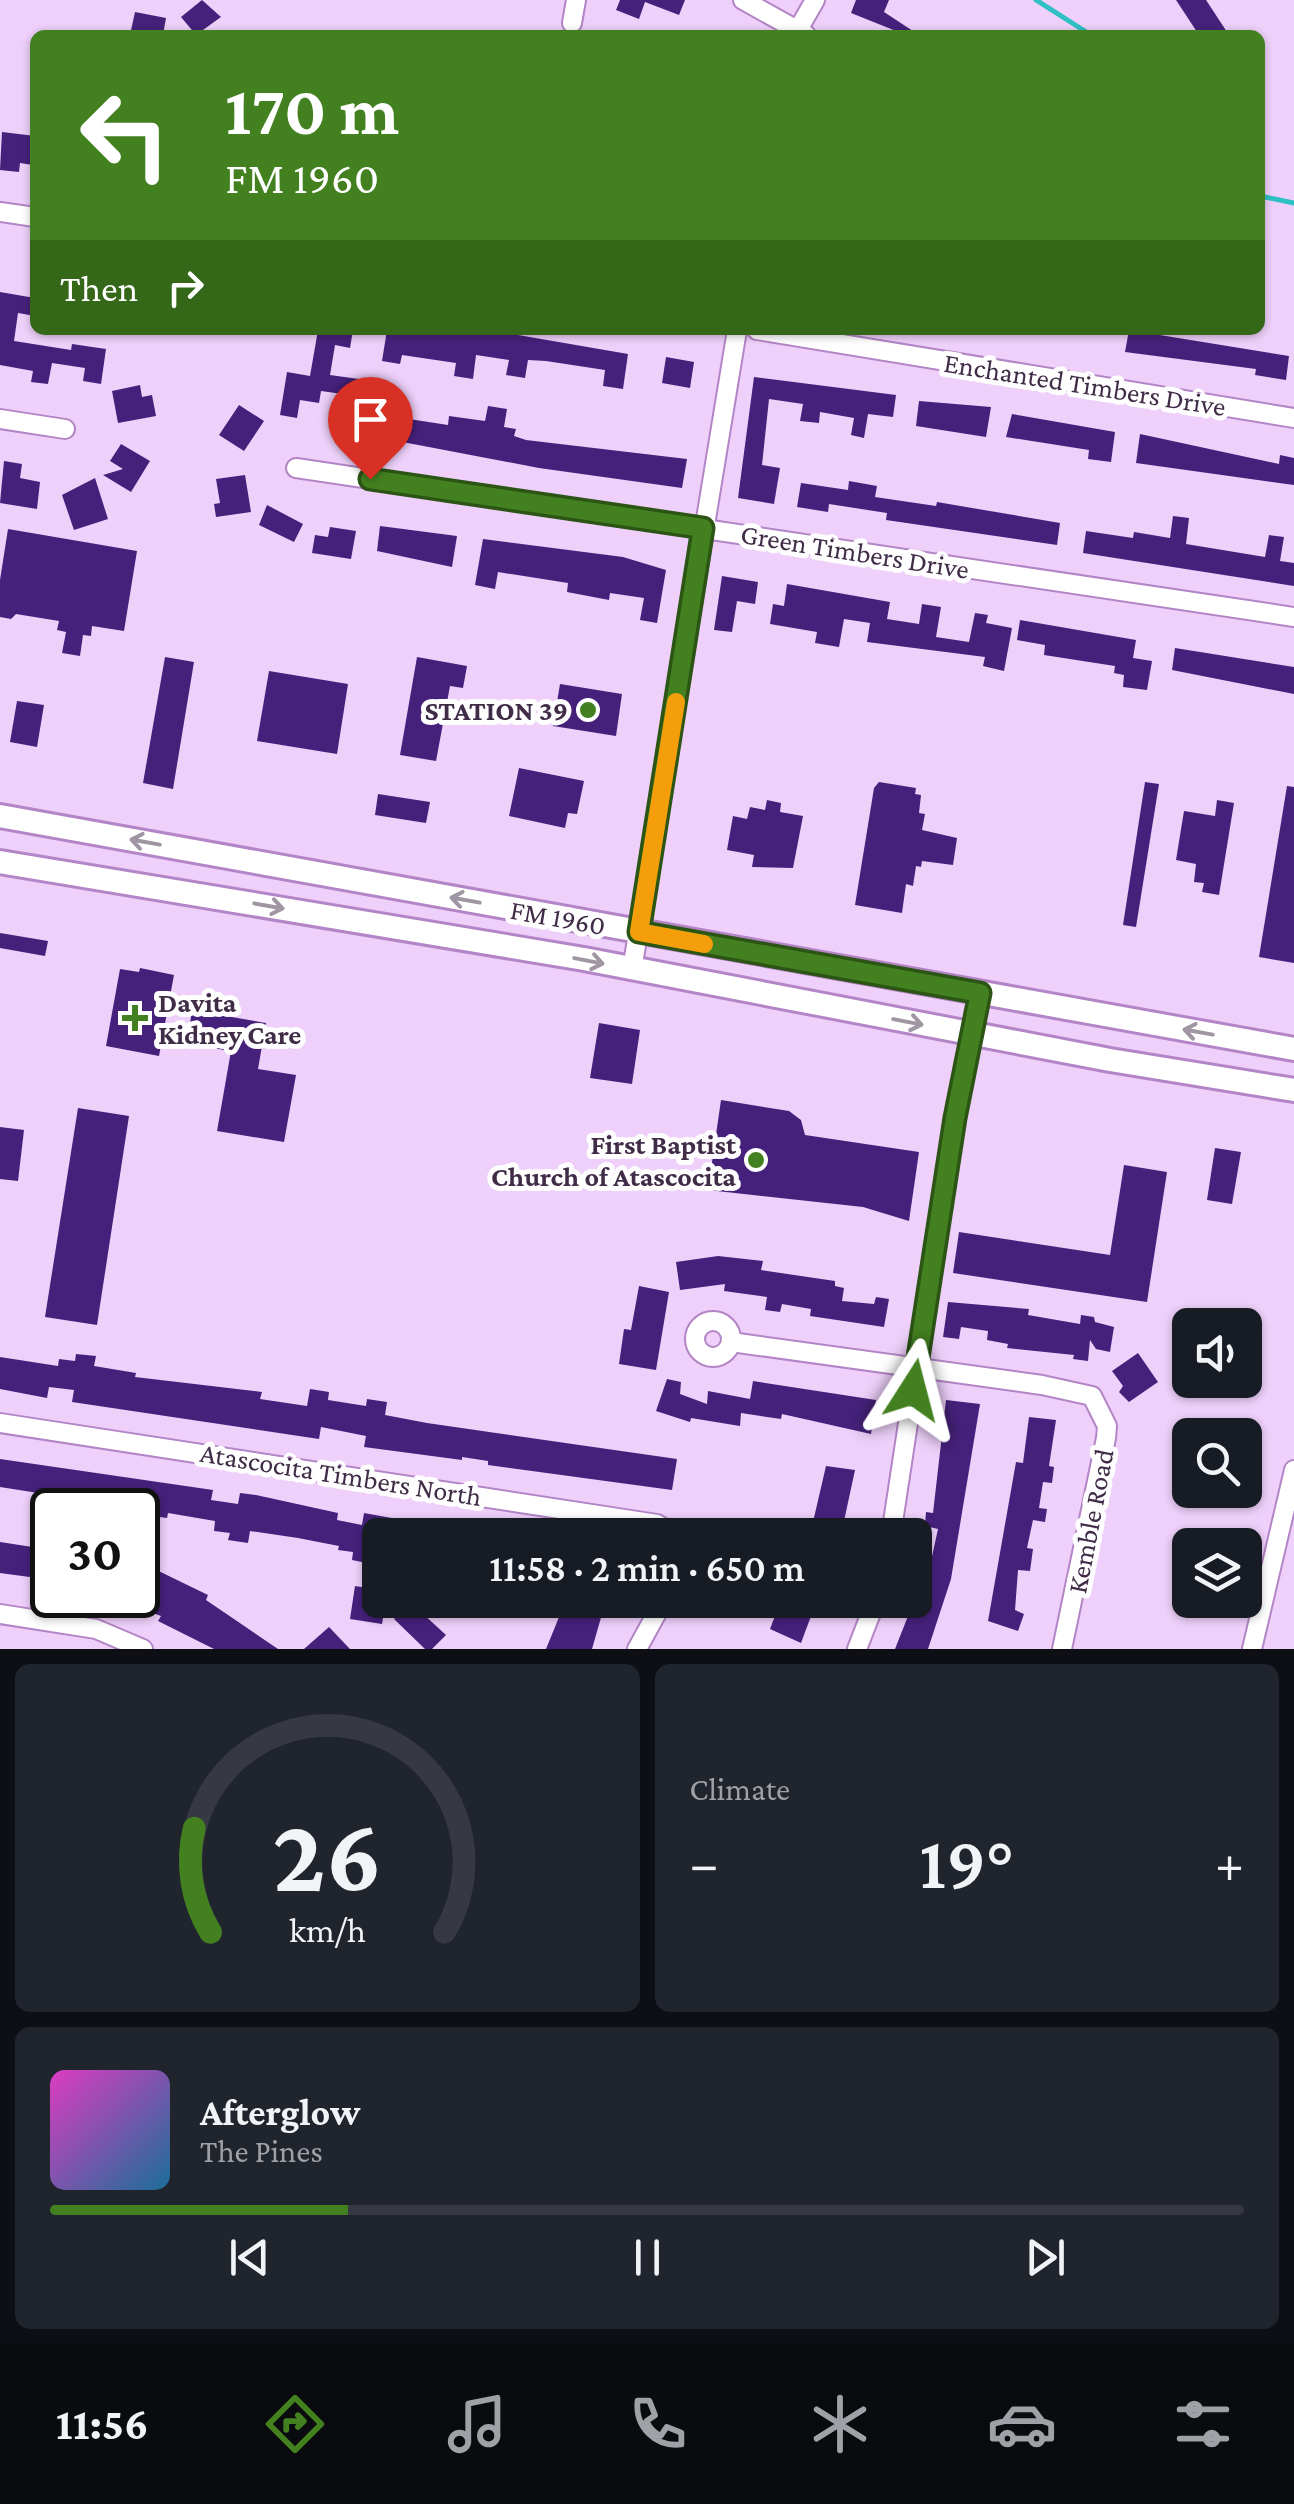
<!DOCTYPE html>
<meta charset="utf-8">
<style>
:root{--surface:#171b24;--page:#20242c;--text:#f1f3f6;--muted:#9ea1a6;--line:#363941;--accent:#438120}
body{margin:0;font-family:"Crimson Pro",serif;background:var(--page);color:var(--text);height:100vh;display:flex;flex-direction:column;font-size:38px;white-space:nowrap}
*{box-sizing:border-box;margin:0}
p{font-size:32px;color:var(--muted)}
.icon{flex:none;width:55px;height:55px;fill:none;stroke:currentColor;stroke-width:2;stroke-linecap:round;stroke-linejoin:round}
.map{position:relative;height:1649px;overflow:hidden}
.drawer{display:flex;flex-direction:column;gap:15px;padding:15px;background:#0d0f14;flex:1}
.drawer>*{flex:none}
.banner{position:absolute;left:30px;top:30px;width:1235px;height:305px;border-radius:15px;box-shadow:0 2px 8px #0004;background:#438120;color:#fff;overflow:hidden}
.tools{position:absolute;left:1172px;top:1308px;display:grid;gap:20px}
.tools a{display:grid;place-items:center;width:90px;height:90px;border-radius:15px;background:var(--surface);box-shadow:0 2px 8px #0004;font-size:50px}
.speed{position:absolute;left:30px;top:1488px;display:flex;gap:20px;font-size:50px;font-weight:700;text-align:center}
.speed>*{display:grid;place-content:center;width:130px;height:130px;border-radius:50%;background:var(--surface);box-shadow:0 2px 8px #0004;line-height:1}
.speed .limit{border:5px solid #111;border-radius:15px;background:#fff;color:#111}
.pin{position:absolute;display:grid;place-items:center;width:85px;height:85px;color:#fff;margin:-102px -42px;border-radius:50% 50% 50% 0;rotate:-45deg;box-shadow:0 0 10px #0007}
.pin .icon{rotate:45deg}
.me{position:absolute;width:110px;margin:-55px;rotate:9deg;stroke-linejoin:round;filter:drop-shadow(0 0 8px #0008)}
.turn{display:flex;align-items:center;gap:35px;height:210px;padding:0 30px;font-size:45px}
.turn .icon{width:130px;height:130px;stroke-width:2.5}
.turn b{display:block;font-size:70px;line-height:85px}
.then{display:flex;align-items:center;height:95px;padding:0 30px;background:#0003;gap:20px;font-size:38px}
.big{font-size:75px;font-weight:600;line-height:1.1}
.drawer .tile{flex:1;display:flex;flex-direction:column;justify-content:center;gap:15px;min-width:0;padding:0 35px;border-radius:15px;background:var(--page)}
.drawer .dial{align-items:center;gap:0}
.dial svg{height:260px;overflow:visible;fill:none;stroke:var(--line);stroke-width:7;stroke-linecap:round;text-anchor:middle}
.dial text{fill:var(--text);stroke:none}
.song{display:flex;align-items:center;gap:30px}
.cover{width:120px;height:120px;border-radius:15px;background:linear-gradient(135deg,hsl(310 70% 55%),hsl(200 70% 35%))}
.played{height:10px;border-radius:5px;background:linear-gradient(90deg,var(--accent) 25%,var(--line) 25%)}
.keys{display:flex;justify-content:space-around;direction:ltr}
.heat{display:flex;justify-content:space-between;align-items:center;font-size:55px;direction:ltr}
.drawer .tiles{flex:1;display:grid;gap:15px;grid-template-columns:1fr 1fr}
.tile:last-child{grid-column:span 2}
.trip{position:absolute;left:362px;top:1518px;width:570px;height:100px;border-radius:15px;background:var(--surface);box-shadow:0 2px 8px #0004;font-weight:600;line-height:100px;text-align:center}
.tab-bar{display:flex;height:160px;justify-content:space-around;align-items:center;background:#090b0e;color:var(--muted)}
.tab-bar .icon{width:70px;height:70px}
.tab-bar .active{color:var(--accent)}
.tab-bar b{font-size:45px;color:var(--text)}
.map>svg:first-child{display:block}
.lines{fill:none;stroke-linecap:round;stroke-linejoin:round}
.stream{stroke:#2ec0c3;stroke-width:5}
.building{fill:#46217c}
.minor-casing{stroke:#b485c6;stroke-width:22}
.major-casing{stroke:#b485c6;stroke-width:28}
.minor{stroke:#fff;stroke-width:18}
.major{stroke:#fff;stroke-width:22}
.oneway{stroke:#a096a3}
.route-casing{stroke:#2c5415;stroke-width:25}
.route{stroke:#438120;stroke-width:18}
.slow{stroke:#f59e0b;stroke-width:18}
.poi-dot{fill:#438120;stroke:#fefefe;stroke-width:4}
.labels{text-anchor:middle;stroke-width:10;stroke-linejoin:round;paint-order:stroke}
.street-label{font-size:28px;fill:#402c47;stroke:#fefefe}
.poi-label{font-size:28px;font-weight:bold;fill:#402c47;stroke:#fefefe;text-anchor:end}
</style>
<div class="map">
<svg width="1294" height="1649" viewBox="0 0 1294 1649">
<rect width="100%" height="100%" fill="#eed0fa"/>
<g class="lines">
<!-- stream -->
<g class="stream">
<polyline points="1036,0 1091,35"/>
<polyline points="1260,196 1294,203"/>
</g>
</g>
<!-- building -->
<g class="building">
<polygon points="202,0 221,17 196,35 181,17"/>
<polygon points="620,0 685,0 679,15 645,2 639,19 616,10"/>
<polygon points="856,0 889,0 884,12 919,35 906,35 851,13"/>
<polygon points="1176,0 1206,0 1229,35 1199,35"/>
<polygon points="135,12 166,18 163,35 130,35"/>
<polygon points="2,132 35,136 33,165 20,163 19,172 0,170"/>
<polygon points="0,292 35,298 35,316 18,313 14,341 71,350 72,344 106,349 101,384 83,381 85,368 52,363 48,384 31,382 33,371 0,365"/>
<polygon points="318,330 353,330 350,348 335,345 330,375 373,381 366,434 345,431 350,395 321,391 319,403 300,400 297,418 280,415 287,372 310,376"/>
<polygon points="387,330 489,330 628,354 623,389 603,386 605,370 546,361 528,360 525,378 506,375 509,360 476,355 473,379 454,376 456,363 402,355 400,364 382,361"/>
<polygon points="1129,330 1289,356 1286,380 1255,375 1256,369 1125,352"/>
<polygon points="666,357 694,362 690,388 662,383"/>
<polygon points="754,377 896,395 893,417 868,414 864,438 851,435 854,418 820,412 819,423 800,421 803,404 769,399 762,465 780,468 774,504 738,498"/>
<polygon points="140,385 142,397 152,395 156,416 118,423 112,391"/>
<polygon points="919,401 991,407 986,437 916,426"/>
<polygon points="239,405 264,421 244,451 219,435"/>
<polygon points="488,406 507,409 504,427 516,429 514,436 526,440 687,459 682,488 539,468 392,440 396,417 448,425 449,416 485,421"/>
<polygon points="1012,414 1115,432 1111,462 1088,459 1089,450 1006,437"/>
<polygon points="1140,434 1279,464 1280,455 1294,458 1294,485 1136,463"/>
<polygon points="121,444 150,461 131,492 103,475 123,469 110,461"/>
<polygon points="4,461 22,464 20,478 40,482 37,509 0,503"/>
<polygon points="245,475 251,512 216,517 214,504 220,503 216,479"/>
<polygon points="95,478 108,519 74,530 62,495"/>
<polygon points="849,481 877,486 875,497 936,506 937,502 1060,523 1057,545 886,520 887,513 829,504 828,512 797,507 801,483 848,490"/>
<polygon points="267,505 303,524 294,542 259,525"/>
<polygon points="1173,516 1189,518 1186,544 1265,557 1269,535 1284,537 1280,561 1294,563 1294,586 1083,553 1086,531 1133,538 1134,532 1170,538"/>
<polygon points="380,526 457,536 452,567 377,551"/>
<polygon points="330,527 356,531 351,559 312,553 315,535 328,537"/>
<polygon points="8,529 137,551 124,631 92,626 91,636 83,635 80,656 62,653 66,632 57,630 59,621 16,614 11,619 0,617 0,580"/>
<polygon points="483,539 623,557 666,570 657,623 640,620 644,598 610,593 609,600 567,592 568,583 498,572 495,589 475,585"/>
<polygon points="722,576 758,582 755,604 737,601 732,632 714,630"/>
<polygon points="787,584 890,602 887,619 919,624 922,604 941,607 936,637 969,642 975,613 988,615 986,623 1012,628 1004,671 983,666 985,657 867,642 870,623 844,619 839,647 815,643 817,632 770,624 773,604 784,606"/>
<polygon points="1020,620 1136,640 1133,658 1152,661 1147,690 1123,687 1124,675 1114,673 1115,666 1044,655 1045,645 1017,640"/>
<polygon points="1175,648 1294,667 1294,694 1172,670"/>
<polygon points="165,657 194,662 173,789 143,783"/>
<polygon points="417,657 467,666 463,688 450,686 436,761 400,755"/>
<polygon points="269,671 348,684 337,754 257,741"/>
<polygon points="560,684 622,694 616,736 553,726"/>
<polygon points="17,701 44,705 37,747 10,742"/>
<polygon points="519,768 584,781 577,814 568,813 565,828 509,816"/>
<polygon points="879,782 916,788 915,794 921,795 919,813 925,814 922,830 957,838 953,865 922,861 921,867 916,866 913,886 906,884 902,913 855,905 874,788"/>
<polygon points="1145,782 1159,784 1136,927 1123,925"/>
<polygon points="1287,786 1294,787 1294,963 1259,957"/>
<polygon points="378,794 430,802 426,823 375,815"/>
<polygon points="767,800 781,803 780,812 803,816 793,868 752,867 754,855 727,850 733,816 747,819 750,807 765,810"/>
<polygon points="1217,800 1234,803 1219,895 1202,892 1204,883 1194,882 1196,864 1176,860 1184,811 1215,816"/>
<polygon points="0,933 48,941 45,956 0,948"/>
<polygon points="140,968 174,975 159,1056 106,1046 120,969 139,972"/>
<polygon points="192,1010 266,1023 258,1069 296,1075 284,1142 217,1131 231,1051 187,1044"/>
<polygon points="599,1023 640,1030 632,1084 590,1078"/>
<polygon points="721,1100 789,1111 801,1120 805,1135 919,1152 909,1221 863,1207 708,1190"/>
<polygon points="78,1108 129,1116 97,1325 45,1317"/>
<polygon points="0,1127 24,1130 18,1181 0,1179"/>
<polygon points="1215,1148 1241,1152 1232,1204 1207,1200"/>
<polygon points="1124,1165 1167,1172 1147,1302 953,1273 959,1232 1110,1255"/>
<polygon points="718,1256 763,1261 761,1270 835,1281 835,1286 844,1288 842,1301 874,1304 876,1297 889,1299 884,1327 810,1316 811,1309 782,1304 780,1312 765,1310 767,1297 724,1291 725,1284 680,1290 676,1262"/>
<polygon points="639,1286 669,1292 656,1370 619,1364 624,1329 631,1330"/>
<polygon points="948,1302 1029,1309 1028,1315 1080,1324 1081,1315 1094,1317 1095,1322 1114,1327 1110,1352 1096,1349 1090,1340 1088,1361 1073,1359 1074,1355 1007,1348 1008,1344 987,1340 988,1331 961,1327 959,1339 943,1337"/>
<polygon points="1138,1353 1158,1382 1129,1402 1119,1392 1123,1386 1112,1371"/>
<polygon points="76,1354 96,1356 94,1366 136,1373 135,1377 262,1392 260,1399 307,1406 310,1389 329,1392 328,1400 366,1406 367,1399 387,1402 385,1415 427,1423 677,1459 672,1490 488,1465 488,1461 462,1457 462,1460 364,1447 366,1436 321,1427 319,1439 72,1402 74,1390 49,1387 47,1398 0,1389 0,1357 58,1366 59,1359 75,1361"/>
<polygon points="667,1379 681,1382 680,1394 707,1404 708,1391 750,1399 753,1381 876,1400 871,1434 782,1414 781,1419 741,1413 740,1426 691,1418 690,1422 656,1411"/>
<polygon points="946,1400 980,1404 951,1579 928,1649 895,1649 910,1611 887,1605 888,1600 918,1597 923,1572 915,1570 916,1558 931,1561 938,1529 925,1526 926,1512 933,1513"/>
<polygon points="1029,1417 1056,1420 1049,1466 1054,1467 1052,1483 1043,1482 1039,1508 1047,1509 1045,1522 1033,1520 1027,1548 1033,1549 1030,1571 1018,1570 1015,1610 1024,1614 1018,1631 988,1621 1016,1462 1023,1463"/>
<polygon points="0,1459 213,1490 211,1500 238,1504 240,1493 256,1495 338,1513 337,1520 362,1525 364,1513 447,1528 447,1535 377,1535 372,1564 352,1560 353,1552 338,1550 339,1546 298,1538 250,1531 248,1543 228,1540 230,1533 214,1531 215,1521 168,1513 167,1518 138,1514 138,1510 96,1510 50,1500 51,1495 0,1487"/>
<polygon points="826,1466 855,1470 841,1535 810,1535"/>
<polygon points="0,1542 52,1550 52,1580 0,1573"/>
<polygon points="138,1561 208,1595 206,1600 278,1649 214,1649 158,1621 161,1616 108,1597 138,1595"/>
<polygon points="355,1586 380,1590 380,1600 386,1600 382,1624 350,1619"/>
<polygon points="566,1600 606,1600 592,1649 546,1649"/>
<polygon points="781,1600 814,1608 801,1643 770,1629"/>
<polygon points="410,1602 446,1635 432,1649 425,1649 394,1619"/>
<polygon points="329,1627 350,1649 304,1649"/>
</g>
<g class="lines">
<!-- minor casing -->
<g class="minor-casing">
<g id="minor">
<polyline points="743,0 806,35"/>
<polyline points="572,23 576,0"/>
<polyline points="795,35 815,0"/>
<polyline points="0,212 35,217"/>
<polyline points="757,330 1294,418"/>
<polyline points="0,419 65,429"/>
<polyline points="296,468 1294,617"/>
<polyline points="632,970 737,330"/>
<circle cx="713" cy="1339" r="18"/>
<polyline points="731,1342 1042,1385 1092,1396 1107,1426 1106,1438 1062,1649"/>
<polyline points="0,1423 657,1524 676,1535"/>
<polyline points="891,1535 951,1141 980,993"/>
<polyline points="0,1614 96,1629 143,1649"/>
<polyline points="637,1649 664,1600"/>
<polyline points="857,1649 876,1600"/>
<polyline points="1252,1649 1294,1470"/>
</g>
</g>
<!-- major casing -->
<g class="major-casing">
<g id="major">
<polyline points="0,816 1294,1049"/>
<polyline points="0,862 584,959 1110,1060 1294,1090"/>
</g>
</g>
<!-- minor -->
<use href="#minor" class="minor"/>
<!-- major -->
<use href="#major" class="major"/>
</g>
<!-- one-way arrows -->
<defs><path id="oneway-shaft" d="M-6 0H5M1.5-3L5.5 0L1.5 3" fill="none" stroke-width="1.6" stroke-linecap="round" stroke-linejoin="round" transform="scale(2.5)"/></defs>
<g class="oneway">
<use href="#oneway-shaft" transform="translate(145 842) rotate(-170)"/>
<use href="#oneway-shaft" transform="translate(465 900) rotate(-170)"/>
<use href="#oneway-shaft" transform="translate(269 906) rotate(10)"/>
<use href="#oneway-shaft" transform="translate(589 961) rotate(11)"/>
<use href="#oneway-shaft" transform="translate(908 1022) rotate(11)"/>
<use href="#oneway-shaft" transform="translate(1198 1032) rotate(-170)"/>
</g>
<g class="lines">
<!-- route casing -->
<g class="route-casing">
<polyline id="route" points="370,479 703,528 639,932 980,993 955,1118 913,1390"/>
</g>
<!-- route -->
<use href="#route" class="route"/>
<!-- slow -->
<polyline class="slow" points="676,702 639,932 704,944"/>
</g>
<!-- markers -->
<g class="poi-dot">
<circle cx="588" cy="710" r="10"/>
<path d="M130 1003h10v10h10v10h-10v10h-10v-10h-10v-10h10z"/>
<circle cx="756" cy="1160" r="10"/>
</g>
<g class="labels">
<!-- street labels -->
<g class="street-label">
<text transform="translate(1085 384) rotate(9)" y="10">Enchanted Timbers Drive</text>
<text transform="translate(855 551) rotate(9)" y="10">Green Timbers Drive</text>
<text transform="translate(558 917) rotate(10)" y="10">FM 1960</text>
<text transform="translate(341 1474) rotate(9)" y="10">Atascocita Timbers North</text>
<text transform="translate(1090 1521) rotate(-79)" y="10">Kemble Road</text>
</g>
<!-- poi labels -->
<g class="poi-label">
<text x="568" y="720">STATION 39</text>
<text x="158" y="1012" text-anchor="start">Davita<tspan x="158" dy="32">Kidney Care</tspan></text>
<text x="736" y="1154">First Baptist<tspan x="736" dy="32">Church of Atascocita</tspan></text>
</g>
</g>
</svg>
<div class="tools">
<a><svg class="icon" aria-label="sound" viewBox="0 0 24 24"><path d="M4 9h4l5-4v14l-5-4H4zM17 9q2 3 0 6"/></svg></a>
<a><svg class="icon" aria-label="search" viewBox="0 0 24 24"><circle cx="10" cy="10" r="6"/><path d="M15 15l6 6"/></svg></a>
<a><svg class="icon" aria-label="layers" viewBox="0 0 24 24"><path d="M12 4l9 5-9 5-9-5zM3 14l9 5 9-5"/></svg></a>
</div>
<div class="speed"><div class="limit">30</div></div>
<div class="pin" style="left:370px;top:479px;background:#d93025"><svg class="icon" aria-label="arrive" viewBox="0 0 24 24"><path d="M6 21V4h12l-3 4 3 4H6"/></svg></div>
<svg class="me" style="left:913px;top:1390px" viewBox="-20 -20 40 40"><path d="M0-17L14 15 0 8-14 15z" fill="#438120" stroke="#fff" stroke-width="4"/></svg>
<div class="trip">11:58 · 2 min · 650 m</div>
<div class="banner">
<div class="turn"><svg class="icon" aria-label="left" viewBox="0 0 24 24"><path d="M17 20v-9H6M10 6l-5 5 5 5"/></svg><div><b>170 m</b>FM 1960</div></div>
<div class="then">Then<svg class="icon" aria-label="right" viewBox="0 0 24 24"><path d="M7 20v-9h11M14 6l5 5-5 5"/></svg></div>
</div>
</div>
<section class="drawer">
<div class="tiles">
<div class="tile dial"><svg viewBox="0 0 100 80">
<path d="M14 69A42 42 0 1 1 86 69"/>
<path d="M14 69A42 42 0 0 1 9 37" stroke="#438120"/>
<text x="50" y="56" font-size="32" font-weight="700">26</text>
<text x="50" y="72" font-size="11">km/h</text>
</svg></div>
<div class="tile"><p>Climate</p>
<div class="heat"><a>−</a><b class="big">19°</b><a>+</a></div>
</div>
<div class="tile">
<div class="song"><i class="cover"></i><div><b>Afterglow</b><p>The Pines</p></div></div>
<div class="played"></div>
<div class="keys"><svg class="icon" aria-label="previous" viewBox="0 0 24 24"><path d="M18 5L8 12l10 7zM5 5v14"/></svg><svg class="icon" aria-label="pause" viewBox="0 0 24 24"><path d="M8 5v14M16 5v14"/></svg><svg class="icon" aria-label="next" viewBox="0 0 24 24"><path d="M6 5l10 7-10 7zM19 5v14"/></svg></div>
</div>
</div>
</section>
<nav class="tab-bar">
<b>11:56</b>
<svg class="icon active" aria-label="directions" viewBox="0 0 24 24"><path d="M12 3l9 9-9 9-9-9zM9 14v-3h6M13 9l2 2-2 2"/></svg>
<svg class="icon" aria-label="music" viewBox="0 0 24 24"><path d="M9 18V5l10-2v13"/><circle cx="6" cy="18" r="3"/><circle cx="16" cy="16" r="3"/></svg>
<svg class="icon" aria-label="phone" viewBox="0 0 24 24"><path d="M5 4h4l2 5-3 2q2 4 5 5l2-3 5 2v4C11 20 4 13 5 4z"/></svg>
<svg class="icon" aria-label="climate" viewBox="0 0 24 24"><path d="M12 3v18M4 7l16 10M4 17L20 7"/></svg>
<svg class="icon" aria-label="car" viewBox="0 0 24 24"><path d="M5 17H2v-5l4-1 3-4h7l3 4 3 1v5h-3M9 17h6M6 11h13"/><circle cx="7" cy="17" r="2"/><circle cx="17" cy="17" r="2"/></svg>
<svg class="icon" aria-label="filters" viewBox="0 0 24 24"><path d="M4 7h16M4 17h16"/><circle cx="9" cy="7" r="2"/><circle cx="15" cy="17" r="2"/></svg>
</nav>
